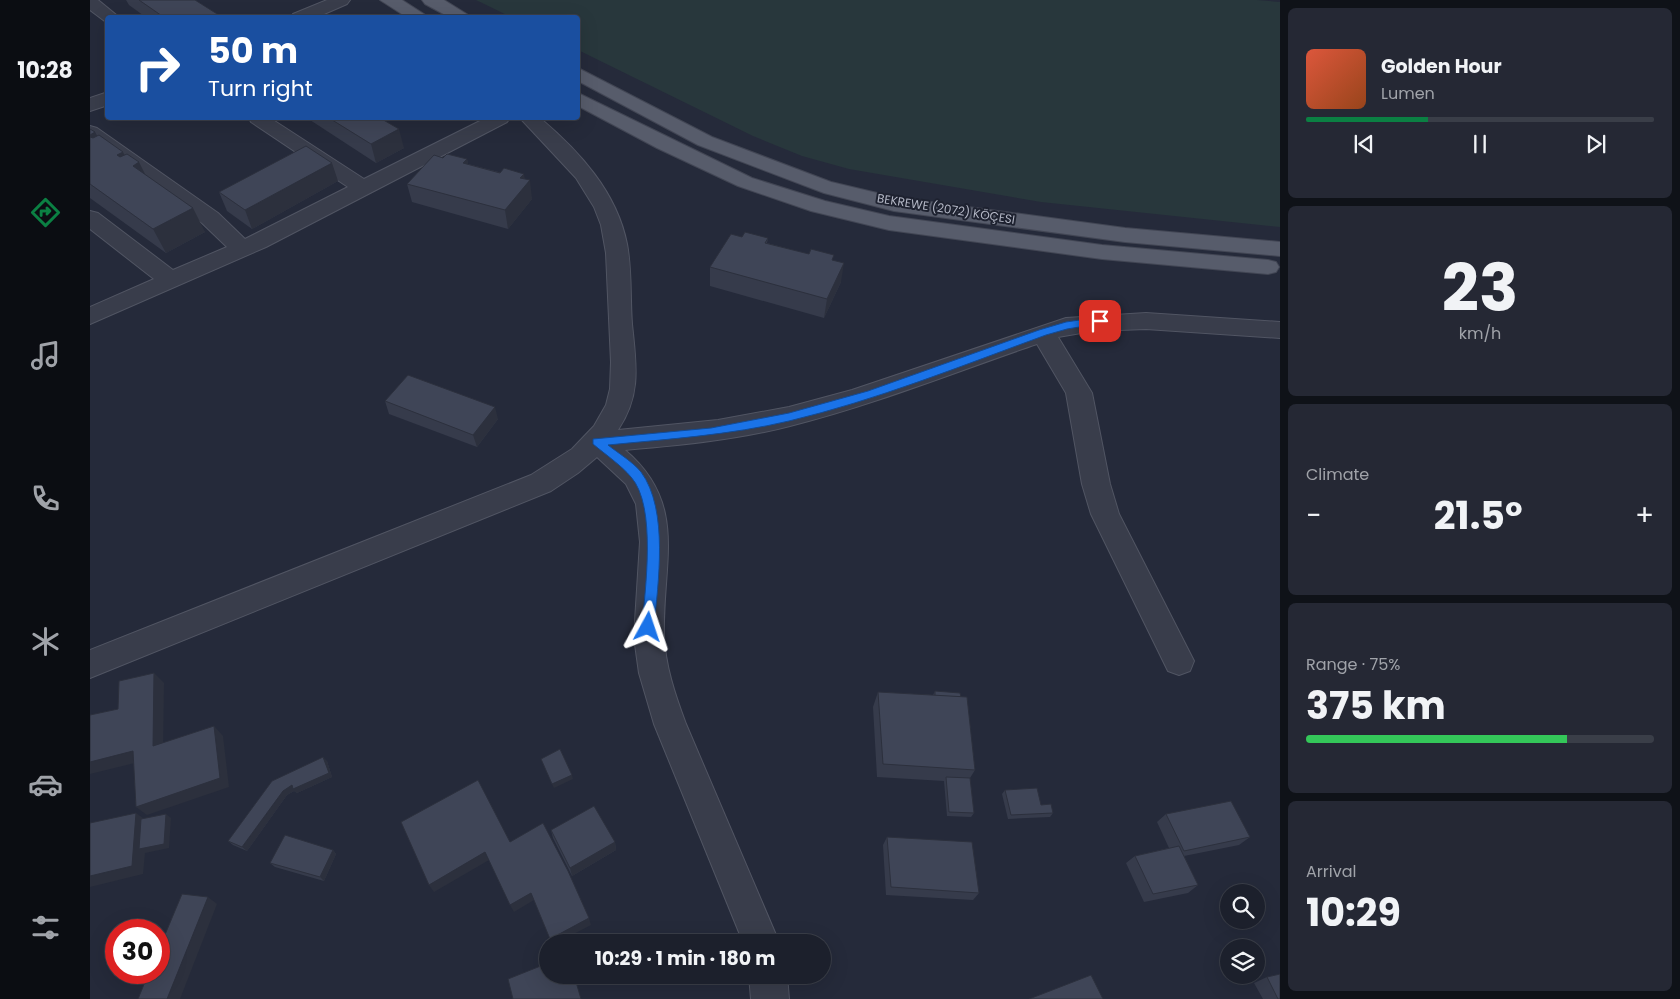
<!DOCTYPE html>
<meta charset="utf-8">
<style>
:root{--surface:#1c202c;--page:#252834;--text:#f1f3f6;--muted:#a0a3a9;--line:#3a3e48;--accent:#0b8043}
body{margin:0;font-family:Poppins,sans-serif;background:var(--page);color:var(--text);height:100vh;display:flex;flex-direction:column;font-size:19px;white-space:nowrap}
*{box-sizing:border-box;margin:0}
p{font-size:16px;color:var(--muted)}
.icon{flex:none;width:28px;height:28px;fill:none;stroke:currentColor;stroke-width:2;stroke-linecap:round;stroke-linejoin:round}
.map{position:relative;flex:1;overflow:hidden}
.sheet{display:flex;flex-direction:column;gap:8px;padding:8px;background:#0f1218;width:400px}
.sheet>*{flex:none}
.guide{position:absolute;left:15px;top:15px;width:475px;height:105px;border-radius:5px;box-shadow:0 5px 20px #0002,0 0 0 1px var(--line);background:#1a4fa0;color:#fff;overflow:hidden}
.controls{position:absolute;left:1130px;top:884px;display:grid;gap:10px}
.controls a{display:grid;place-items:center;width:45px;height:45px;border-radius:50%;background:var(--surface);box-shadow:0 5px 20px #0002,0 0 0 1px var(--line);font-size:25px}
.speed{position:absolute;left:15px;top:919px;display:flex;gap:10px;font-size:25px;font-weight:700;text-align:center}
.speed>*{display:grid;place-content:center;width:65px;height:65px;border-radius:50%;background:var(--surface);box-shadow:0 5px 20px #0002,0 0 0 1px var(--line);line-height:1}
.speed .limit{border:8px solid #d22;background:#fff;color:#111}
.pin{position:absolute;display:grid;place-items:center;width:42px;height:42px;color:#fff;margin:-21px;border-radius:10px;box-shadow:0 2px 8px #0006}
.me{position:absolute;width:55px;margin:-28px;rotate:5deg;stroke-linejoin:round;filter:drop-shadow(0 0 4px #0008)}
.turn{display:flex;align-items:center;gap:18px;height:105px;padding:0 20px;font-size:22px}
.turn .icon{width:65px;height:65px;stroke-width:2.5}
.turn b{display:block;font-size:35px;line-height:42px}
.big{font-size:38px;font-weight:700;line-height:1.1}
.sheet .widget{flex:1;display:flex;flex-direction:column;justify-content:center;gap:8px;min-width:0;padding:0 18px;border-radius:8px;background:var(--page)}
.sheet .dial{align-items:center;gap:0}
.dial b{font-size:65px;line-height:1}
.song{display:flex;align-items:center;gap:15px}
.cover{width:60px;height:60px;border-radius:8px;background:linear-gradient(135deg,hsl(10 70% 55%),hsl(20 70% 35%))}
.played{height:5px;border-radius:2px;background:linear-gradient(90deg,var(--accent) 35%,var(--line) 35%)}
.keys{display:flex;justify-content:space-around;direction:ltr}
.heat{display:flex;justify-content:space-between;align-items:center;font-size:28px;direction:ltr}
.charge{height:8px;border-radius:4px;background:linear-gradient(90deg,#34c759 75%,var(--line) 0)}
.trip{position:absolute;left:449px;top:934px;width:292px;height:50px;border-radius:25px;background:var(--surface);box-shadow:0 5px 20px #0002,0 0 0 1px var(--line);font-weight:700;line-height:50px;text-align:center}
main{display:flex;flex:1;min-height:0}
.tabs{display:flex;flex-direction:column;width:90px;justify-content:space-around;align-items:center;background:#0b0d12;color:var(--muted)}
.tabs .icon{width:35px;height:35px}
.tabs .selected{color:var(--accent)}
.tabs b{font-size:22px;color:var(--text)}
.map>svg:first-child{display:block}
.green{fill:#28373c}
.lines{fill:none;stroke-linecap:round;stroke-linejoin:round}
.minor-casing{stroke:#515563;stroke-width:2}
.major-casing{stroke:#424654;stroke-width:2}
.minor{fill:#393d4b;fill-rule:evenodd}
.major{fill:#575c6b;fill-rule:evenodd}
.wall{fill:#363b4b}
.shaded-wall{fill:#2c303d}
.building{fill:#3f4557;stroke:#2c303d}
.route{fill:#1a73e8;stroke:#114b97}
.labels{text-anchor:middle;stroke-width:4;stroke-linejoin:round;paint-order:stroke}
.far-street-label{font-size:12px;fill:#b4b8c6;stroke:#1e2230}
</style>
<main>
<nav class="tabs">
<b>10:28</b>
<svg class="icon selected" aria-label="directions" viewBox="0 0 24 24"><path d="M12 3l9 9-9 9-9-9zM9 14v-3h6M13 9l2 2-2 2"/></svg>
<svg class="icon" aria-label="music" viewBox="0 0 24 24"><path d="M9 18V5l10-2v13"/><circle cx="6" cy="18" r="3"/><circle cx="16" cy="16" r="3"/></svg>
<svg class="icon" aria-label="phone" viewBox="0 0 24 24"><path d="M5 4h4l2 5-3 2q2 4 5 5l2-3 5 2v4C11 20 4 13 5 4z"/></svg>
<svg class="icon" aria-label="climate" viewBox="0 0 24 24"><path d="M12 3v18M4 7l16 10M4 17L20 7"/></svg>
<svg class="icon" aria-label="car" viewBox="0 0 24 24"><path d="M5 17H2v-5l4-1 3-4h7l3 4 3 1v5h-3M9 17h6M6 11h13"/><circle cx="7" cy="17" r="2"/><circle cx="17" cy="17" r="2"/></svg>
<svg class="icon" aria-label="filters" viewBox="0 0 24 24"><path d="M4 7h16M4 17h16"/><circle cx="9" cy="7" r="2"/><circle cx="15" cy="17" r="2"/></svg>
</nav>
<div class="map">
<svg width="1190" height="999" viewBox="0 0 1190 999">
<rect width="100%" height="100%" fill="#252a3a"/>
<!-- green -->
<polygon class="green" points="386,0 1167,0 1190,2 1190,227 951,202 759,169 712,156 663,136 488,50 488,18 421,17"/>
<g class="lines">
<!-- minor casing -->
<g class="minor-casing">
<g id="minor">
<polygon points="0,0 8,0 30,18 18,18 16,22 0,10"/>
<polygon points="237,0 260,0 257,4 225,18 201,18 203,14"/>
<polygon points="18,92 18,105 0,111 0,98"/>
<polygon points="159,118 180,118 274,179 396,118 420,118 417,122 176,247 0,324 0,307 64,279 0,229 0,211 8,213 83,270 137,247 112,223 0,141 0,126 7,128 128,213 155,239 258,187 161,122"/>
<path d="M430,118H450C489,151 527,192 537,244C542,270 540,297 542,324C546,364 552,394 528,430L628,420L699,407L762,390L976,318L1056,313L1190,322V338L1056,329L1003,331L968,337L1002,393L1020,484L1029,514L1104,661L1100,671L1089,675L1078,671L1001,514L992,484L976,393L947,344C865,372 784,405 700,426C646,440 590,445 535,450C599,504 572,563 574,635C575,665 585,695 596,724L689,942H653L564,724L549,673L544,637L550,542L546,504L536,484L507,457L488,473L461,491L0,678V650L441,475L482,449L504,426L516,405L520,389L521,362L516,253L511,225L504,207L486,178Z"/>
<polygon points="659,975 697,975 699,999 661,999"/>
</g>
</g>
<!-- major casing -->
<g class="major-casing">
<g id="major">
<polygon points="290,0 312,0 340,18 318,18"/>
<polygon points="332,0 354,0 383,18 361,18 335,4"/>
<polygon points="488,68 622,137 741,182 804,197 1035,228 1190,242 1190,256 1035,242 804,211 734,193 608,145 488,81"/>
<polygon points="488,93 662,178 735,201 799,216 1012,245 1178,260 1186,262 1189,267 1186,272 1178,274 1012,259 799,230 721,211 648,186 567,148 488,106"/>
</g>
</g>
<!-- minor -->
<use href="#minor" class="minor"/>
<!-- major -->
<use href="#major" class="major"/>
</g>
<!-- wall -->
<g class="wall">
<polygon points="36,0 105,0 132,18 57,18 39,5"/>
<polygon points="217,118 290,118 314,148 286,163"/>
<polygon points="0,129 5,132 7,136 35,155 115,232 76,253 0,198"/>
<polygon points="353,158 377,159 378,164 435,179 442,199 418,229 322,202 317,184"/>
<polygon points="248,181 162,229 137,211 129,192"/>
<polygon points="652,237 678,238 677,243 744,261 751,282 734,318 620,286 620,267"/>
<polygon points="295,401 408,419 387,447 299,414"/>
<polygon points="845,691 871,697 885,770 880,778 884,813 881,817 857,816 854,781 787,777 783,707 788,692 843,695"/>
<polygon points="237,761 242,777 207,793 204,791 197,795 157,851 143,845 138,841"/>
<polygon points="915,790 951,805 963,813 960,817 918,819 912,794"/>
<polygon points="1076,814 1160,837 1149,845 1094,856 1108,885 1098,893 1054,902 1036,863 1045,856 1079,848 1067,822"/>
<polygon points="461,830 525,842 526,850 482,876 463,838"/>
<polygon points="797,837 889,893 883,900 796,895 793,845"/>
<polygon points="243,850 246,854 234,881 185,867 180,863"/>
<polygon points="1177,977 1190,999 1173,999 1164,983"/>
</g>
<!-- shaded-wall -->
<g class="shaded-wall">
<polygon points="309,129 314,148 286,163 281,144"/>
<polygon points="5,132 18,156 0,138 0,135"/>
<polygon points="33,152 45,176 27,155"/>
<polygon points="377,159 381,177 373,163"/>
<polygon points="49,162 61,186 43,166"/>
<polygon points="242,163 248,181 162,229 155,210"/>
<polygon points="434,174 436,185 440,180 442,199 418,229 415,210 430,178"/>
<polygon points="103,208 115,232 76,253 63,229"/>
<polygon points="754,263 751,282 734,318 737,299"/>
<polygon points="405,407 408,419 387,447 383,435"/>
<polygon points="64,673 74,683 73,756 63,746"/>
<polygon points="124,726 133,736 139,787 57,815 46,807"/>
<polygon points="43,751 53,761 0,774 0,762"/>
<polygon points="233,757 237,761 242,777 207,793 204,791 197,795 157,851 152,847 193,791"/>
<polygon points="482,775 483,779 464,788 462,784"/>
<polygon points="46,813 57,821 76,814 81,818 79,848 55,853 53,874 0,887 0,876"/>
<polygon points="525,842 526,850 482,876 480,868"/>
<polygon points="243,850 246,854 234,881 230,877"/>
<polygon points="395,852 399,860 344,892 339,885"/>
<polygon points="441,893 444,900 424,912 420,905"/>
<polygon points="118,897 127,904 90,999 77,999"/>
<polygon points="499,918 501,925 468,942 462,942 460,939"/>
</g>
<!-- building -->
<g class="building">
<polygon points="49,0 105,0 132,17 75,18"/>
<polygon points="239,118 290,118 309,129 281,144"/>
<polygon points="0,129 5,132 0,135"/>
<polygon points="9,135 33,152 27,155 30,157 37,154 49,162 43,166 103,208 63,229 0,184 0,137 3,138"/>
<polygon points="216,146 242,163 155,210 129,192"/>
<polygon points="357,154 377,159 373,163 410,173 414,168 434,174 430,178 440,180 415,210 317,184 344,155 353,158"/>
<polygon points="655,232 678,238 675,243 719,254 721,249 744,255 742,260 754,263 737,299 620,267 641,234 652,237"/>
<polygon points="318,375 405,407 383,435 295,401"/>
<polygon points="64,673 63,746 124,726 130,778 46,807 43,751 0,762 0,715 28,709 29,681"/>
<polygon points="845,691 870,693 871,697 845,696"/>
<polygon points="788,692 877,697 885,770 793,764"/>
<polygon points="470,749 482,775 462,784 451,759"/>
<polygon points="233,757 239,773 203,789 202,785 193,791 152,847 138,841 182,781"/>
<polygon points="856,777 880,778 884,813 859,812"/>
<polygon points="388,780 420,842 453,823 478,871 499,918 460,939 441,893 420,905 395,852 339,885 311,822"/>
<polygon points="947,788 951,805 961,804 963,813 921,815 915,790"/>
<polygon points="1141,801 1160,837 1094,851 1076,814"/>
<polygon points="504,806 525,842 480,868 461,830"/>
<polygon points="46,813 42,866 0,876 0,823"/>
<polygon points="76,814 74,844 49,849 51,819"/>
<polygon points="195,835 243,850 230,877 180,863"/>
<polygon points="797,837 882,842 889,893 801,887"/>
<polygon points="1089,846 1108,885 1063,894 1045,856"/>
<polygon points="92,894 118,897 77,999 48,999 59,972 69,972 69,949"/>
<polygon points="458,963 458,975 484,975 491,999 423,999 418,979"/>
<polygon points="1190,974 1190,999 1188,999 1177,977"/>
<polygon points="1001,975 1013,999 939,999"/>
</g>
<!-- route -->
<path class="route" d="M1010,317L1014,318V323L977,329L956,335C871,366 787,400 699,421C640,435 579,439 518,445C528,453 543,462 551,472C579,510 568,583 564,627L563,631H554L552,627C555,590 567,506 541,477C531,465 516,455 503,444V439L621,428L699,413L778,391L949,330L976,322Z"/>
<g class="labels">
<!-- far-street labels -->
<g class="far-street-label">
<text transform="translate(856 209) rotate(9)" y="4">BEKREWE (2072) KÖÇESI</text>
</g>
</g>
</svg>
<div class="controls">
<a><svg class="icon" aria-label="search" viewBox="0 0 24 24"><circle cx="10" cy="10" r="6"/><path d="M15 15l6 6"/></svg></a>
<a><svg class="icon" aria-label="layers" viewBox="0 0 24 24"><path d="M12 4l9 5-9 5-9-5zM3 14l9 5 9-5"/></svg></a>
</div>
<div class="speed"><div class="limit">30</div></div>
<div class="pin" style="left:1010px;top:321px;background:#d93025"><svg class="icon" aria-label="arrive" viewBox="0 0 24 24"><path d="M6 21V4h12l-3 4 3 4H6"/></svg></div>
<svg class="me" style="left:558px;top:627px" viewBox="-20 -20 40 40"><path d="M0-17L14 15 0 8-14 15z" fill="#1a73e8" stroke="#fff" stroke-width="4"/></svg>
<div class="trip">10:29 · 1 min · 180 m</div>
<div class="guide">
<div class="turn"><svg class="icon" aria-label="right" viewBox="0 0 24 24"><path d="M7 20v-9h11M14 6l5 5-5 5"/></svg><div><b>50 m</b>Turn right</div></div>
</div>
</div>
<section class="sheet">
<div class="widget">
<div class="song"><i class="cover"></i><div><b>Golden Hour</b><p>Lumen</p></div></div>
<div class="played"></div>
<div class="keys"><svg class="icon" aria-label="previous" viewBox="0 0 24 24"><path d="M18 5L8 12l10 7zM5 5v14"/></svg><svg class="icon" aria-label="pause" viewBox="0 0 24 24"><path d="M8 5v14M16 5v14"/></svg><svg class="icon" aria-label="next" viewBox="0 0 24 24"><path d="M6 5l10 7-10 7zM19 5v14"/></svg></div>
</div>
<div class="widget dial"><b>23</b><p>km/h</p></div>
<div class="widget"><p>Climate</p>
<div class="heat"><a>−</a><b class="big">21.5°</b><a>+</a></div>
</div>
<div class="widget"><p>Range · 75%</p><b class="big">375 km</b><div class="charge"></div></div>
<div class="widget"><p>Arrival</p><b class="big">10:29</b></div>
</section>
</main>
